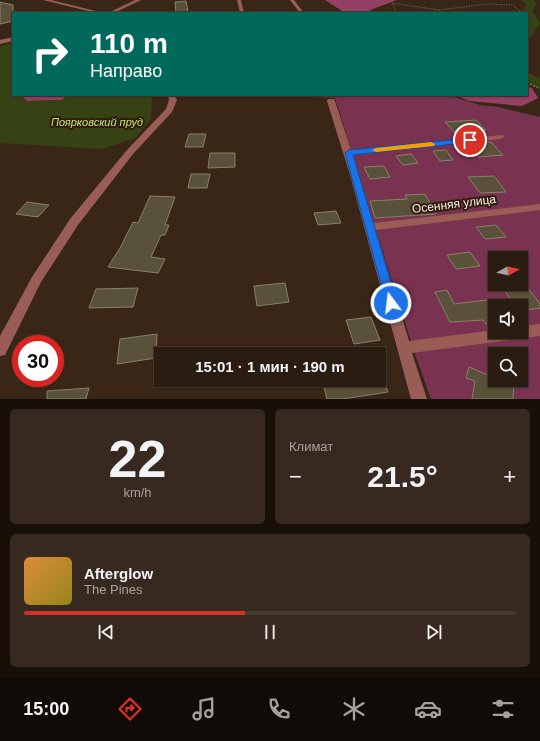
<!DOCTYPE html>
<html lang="ru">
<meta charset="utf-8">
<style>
:root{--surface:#2b1c11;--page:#37291f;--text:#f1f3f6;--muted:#a6a19f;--line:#473a31;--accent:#d93025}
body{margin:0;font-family:Arial,sans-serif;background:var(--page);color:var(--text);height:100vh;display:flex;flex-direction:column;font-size:15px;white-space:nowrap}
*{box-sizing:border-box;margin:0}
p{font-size:13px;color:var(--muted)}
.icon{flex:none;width:22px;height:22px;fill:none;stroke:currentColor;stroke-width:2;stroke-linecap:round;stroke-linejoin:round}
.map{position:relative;height:399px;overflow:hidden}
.side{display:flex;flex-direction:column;gap:10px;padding:10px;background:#180f09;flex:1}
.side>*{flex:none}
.guide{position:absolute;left:12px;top:12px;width:516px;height:84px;border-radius:0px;box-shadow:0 1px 3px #0004,0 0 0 1px var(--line);background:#00695c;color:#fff;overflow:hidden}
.needle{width:26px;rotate:82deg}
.tools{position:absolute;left:488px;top:251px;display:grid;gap:8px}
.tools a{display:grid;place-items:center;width:40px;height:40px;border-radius:0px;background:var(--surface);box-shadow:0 1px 3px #0004,0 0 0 1px var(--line);font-size:20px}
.speed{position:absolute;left:12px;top:335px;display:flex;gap:8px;font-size:20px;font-weight:700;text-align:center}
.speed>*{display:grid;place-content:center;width:52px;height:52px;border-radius:50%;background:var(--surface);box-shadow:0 1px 3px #0004,0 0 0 1px var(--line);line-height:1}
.speed .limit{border:6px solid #d22;background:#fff;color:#111}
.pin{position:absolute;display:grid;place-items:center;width:34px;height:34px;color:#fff;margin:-17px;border:2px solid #fff;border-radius:50%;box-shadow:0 1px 4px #0007}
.me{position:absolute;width:44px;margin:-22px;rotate:345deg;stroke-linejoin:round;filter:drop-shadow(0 0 3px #0008)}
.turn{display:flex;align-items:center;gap:14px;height:84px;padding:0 12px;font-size:18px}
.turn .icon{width:52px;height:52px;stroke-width:2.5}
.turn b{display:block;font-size:28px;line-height:34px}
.big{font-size:30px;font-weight:700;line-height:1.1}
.side .card{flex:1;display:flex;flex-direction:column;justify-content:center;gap:6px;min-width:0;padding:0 14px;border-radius:6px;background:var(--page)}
.side .dial{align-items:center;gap:0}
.dial b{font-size:52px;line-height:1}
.song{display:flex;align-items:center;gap:12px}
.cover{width:48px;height:48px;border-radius:6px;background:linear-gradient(135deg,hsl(30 70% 55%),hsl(50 70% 35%))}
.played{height:4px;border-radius:2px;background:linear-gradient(90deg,var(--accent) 45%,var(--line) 45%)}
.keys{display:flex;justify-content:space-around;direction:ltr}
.heat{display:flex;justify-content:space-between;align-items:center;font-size:22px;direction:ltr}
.side .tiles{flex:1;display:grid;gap:10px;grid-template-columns:1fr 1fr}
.card:last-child{grid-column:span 2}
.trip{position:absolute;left:154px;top:347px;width:232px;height:40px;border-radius:0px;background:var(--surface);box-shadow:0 1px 3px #0004,0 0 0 1px var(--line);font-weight:700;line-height:40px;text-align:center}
.tabs{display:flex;height:64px;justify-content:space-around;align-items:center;background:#110b07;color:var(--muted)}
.tabs .icon{width:28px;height:28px}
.tabs .on{color:var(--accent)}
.tabs b{font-size:18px;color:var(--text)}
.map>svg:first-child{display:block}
.green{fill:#7a3251;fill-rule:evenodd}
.forest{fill:#934064}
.water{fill:#364213}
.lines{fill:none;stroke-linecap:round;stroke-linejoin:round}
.river{fill:#364213;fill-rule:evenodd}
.building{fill:#5a513a;stroke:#8a8168}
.path-far1{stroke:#847366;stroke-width:1;stroke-dasharray:1 1.5;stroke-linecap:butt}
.path{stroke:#847366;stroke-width:1.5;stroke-dasharray:1.5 2;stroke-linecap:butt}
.minor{fill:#9a5d56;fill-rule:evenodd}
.route{fill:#1a73e8;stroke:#114b97}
.slow{fill:#f59e0b}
.labels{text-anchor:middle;stroke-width:4;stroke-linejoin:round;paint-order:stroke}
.far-water-label{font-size:11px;font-style:italic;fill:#c5e772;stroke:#2f1c0d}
.street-label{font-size:12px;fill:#fef1e8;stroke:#2f1c0d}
</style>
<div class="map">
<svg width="540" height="399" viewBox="0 0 540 399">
<rect width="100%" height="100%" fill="#392617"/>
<!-- green -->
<path class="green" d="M311,95H447L480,105L498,107L540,117V399H431L416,357L335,98L312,97ZM495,258H521V284H495ZM495,306H521V332H495ZM495,354H521V380H495Z"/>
<!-- forest -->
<g class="forest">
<polygon points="325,0 397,0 370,10 375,13 340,13 342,11"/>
<polygon points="527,87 532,88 538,98 522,106 469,101 455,95 527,95"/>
<polygon points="20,95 68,95 62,100 27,101"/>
</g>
<!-- water -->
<polygon class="water" points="13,43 13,95 20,95 27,101 62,100 68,95 152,95 151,119 135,138 102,149 0,143 0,46"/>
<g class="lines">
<!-- river -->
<g class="river">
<polygon points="520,0 533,0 537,3 532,11 540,23 531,37 527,38 527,25 529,22 527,19 527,13 523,13 522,11 527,4"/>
<polygon points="527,73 540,78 540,90 527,83"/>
</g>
</g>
<!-- building -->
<g class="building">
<polygon points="186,1 188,12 176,13 175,2"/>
<polygon points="0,2 13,5 13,21 0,24"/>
<polygon points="476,120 486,130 480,130 485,135 460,138 445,122"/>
<polygon points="189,134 206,134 203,147 185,147"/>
<polygon points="491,142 503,155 479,157 466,144"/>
<polygon points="446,150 453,160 440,161 433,151"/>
<polygon points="210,153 235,153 235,167 208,168"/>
<polygon points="411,154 418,163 403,165 396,156"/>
<polygon points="384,166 390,177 370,179 364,167"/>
<polygon points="191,174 210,174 207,188 188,188"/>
<polygon points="494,176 506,192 480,193 468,177"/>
<polygon points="425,194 436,214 375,218 370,201 407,199 405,195"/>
<polygon points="150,196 175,197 165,225 169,225 165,235 161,235 151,257 165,259 158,273 108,267 120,248 133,222 138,223"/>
<polygon points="27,202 49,205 38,217 16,214"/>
<polygon points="336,211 341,223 318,225 314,213"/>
<polygon points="496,225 506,237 485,239 476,227"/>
<polygon points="470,252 480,266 456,269 447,255"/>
<polygon points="285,283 289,302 257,306 254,286"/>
<polygon points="527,287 540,304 540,308 521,311 521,306 516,306 504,290"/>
<polygon points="138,288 133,307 89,308 96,289"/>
<polygon points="447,290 454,304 495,299 495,323 486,324 483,320 450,322 435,292"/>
<polygon points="371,317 380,340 354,344 346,320"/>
<polygon points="157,334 156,358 117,364 120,339"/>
<polygon points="469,367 495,378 495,380 507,380 514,383 513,399 472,399 475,381 466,378"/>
<polygon points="322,380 383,380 388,392 343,399 327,399"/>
<polygon points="89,388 86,399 47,399 47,391"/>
</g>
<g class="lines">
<!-- path-far1 -->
<g class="path-far1">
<polyline points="392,3 439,10 487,4 513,5 522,13"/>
<polyline points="393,4 396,13"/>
</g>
<!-- path -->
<polyline class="path" points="527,83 540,88"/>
<!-- minor -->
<g class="minor">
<polygon points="43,0 51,0 104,13 96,13"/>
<polygon points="135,0 141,0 114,13 108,13"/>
<polygon points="237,0 241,0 244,13 240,13"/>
<polygon points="290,0 294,0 304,13 300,13"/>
<polygon points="13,37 13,41 0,44 0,40"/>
<polygon points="168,95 174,95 177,100 172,112 133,154 78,225 41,282 5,355 0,356 0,336 32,277 70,219 127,150 166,109 169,100"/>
<polygon points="328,99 334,99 335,101 351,150 503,135 504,137 500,139 353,155 374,223 540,204 540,210 376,230 409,341 495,330 495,332 521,332 521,326 540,324 540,336 412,353 427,399 411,399 350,175 327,101"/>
</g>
</g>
<!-- route -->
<polygon class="route" points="470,138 473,139 473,142 353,155 397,303 395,306 391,308 387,306 345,153 349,150"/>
<!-- slow -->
<polygon class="slow" points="431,142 435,144 434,146 376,152 372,150 376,148"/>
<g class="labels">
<!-- far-water labels -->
<g class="far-water-label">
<text x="97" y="126">Поярковский пруд</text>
</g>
<!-- street labels -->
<g class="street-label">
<text transform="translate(454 204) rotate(-7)" y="4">Осенняя улица</text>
</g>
</g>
</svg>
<div class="tools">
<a><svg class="needle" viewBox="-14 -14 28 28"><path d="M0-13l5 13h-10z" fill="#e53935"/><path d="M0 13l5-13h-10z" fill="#a6a19f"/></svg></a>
<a><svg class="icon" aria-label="sound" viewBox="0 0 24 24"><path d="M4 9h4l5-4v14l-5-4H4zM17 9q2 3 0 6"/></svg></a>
<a><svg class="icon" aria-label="search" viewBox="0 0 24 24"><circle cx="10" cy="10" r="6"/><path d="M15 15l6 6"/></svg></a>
</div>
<div class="speed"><div class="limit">30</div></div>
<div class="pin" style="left:470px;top:140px;background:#d93025"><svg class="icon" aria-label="arrive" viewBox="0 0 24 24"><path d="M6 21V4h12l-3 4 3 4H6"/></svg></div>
<svg class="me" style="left:391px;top:303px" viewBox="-20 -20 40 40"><circle r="17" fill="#1a73e8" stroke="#fff" stroke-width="3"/><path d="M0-11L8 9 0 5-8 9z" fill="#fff"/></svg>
<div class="trip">15:01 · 1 мин · 190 m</div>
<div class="guide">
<div class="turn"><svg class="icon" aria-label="right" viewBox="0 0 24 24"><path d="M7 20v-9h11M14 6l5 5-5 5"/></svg><div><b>110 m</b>Направо</div></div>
</div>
</div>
<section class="side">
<div class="tiles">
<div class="card dial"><b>22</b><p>km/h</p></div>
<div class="card"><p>Климат</p>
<div class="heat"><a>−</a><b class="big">21.5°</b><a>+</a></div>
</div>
<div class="card">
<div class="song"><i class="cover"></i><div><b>Afterglow</b><p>The Pines</p></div></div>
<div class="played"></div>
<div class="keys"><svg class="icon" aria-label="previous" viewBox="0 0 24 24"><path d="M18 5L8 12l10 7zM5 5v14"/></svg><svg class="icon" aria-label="pause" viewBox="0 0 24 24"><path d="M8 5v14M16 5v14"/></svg><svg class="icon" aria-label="next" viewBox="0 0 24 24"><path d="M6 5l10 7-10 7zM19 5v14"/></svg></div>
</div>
</div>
</section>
<nav class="tabs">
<b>15:00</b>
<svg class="icon on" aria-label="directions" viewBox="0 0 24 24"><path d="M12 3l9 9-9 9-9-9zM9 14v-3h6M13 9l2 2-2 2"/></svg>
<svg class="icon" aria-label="music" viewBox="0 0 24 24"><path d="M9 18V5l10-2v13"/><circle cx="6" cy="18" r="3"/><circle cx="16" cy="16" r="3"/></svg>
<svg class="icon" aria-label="phone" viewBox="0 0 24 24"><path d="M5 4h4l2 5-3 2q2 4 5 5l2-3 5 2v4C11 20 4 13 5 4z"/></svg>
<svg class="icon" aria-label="climate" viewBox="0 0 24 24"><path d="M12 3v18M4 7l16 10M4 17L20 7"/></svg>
<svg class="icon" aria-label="car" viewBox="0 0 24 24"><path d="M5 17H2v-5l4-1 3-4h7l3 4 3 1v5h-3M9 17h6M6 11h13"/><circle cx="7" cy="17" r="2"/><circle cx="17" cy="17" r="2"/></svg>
<svg class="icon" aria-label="filters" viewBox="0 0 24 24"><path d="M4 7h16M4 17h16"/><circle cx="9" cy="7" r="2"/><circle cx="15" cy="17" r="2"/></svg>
</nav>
